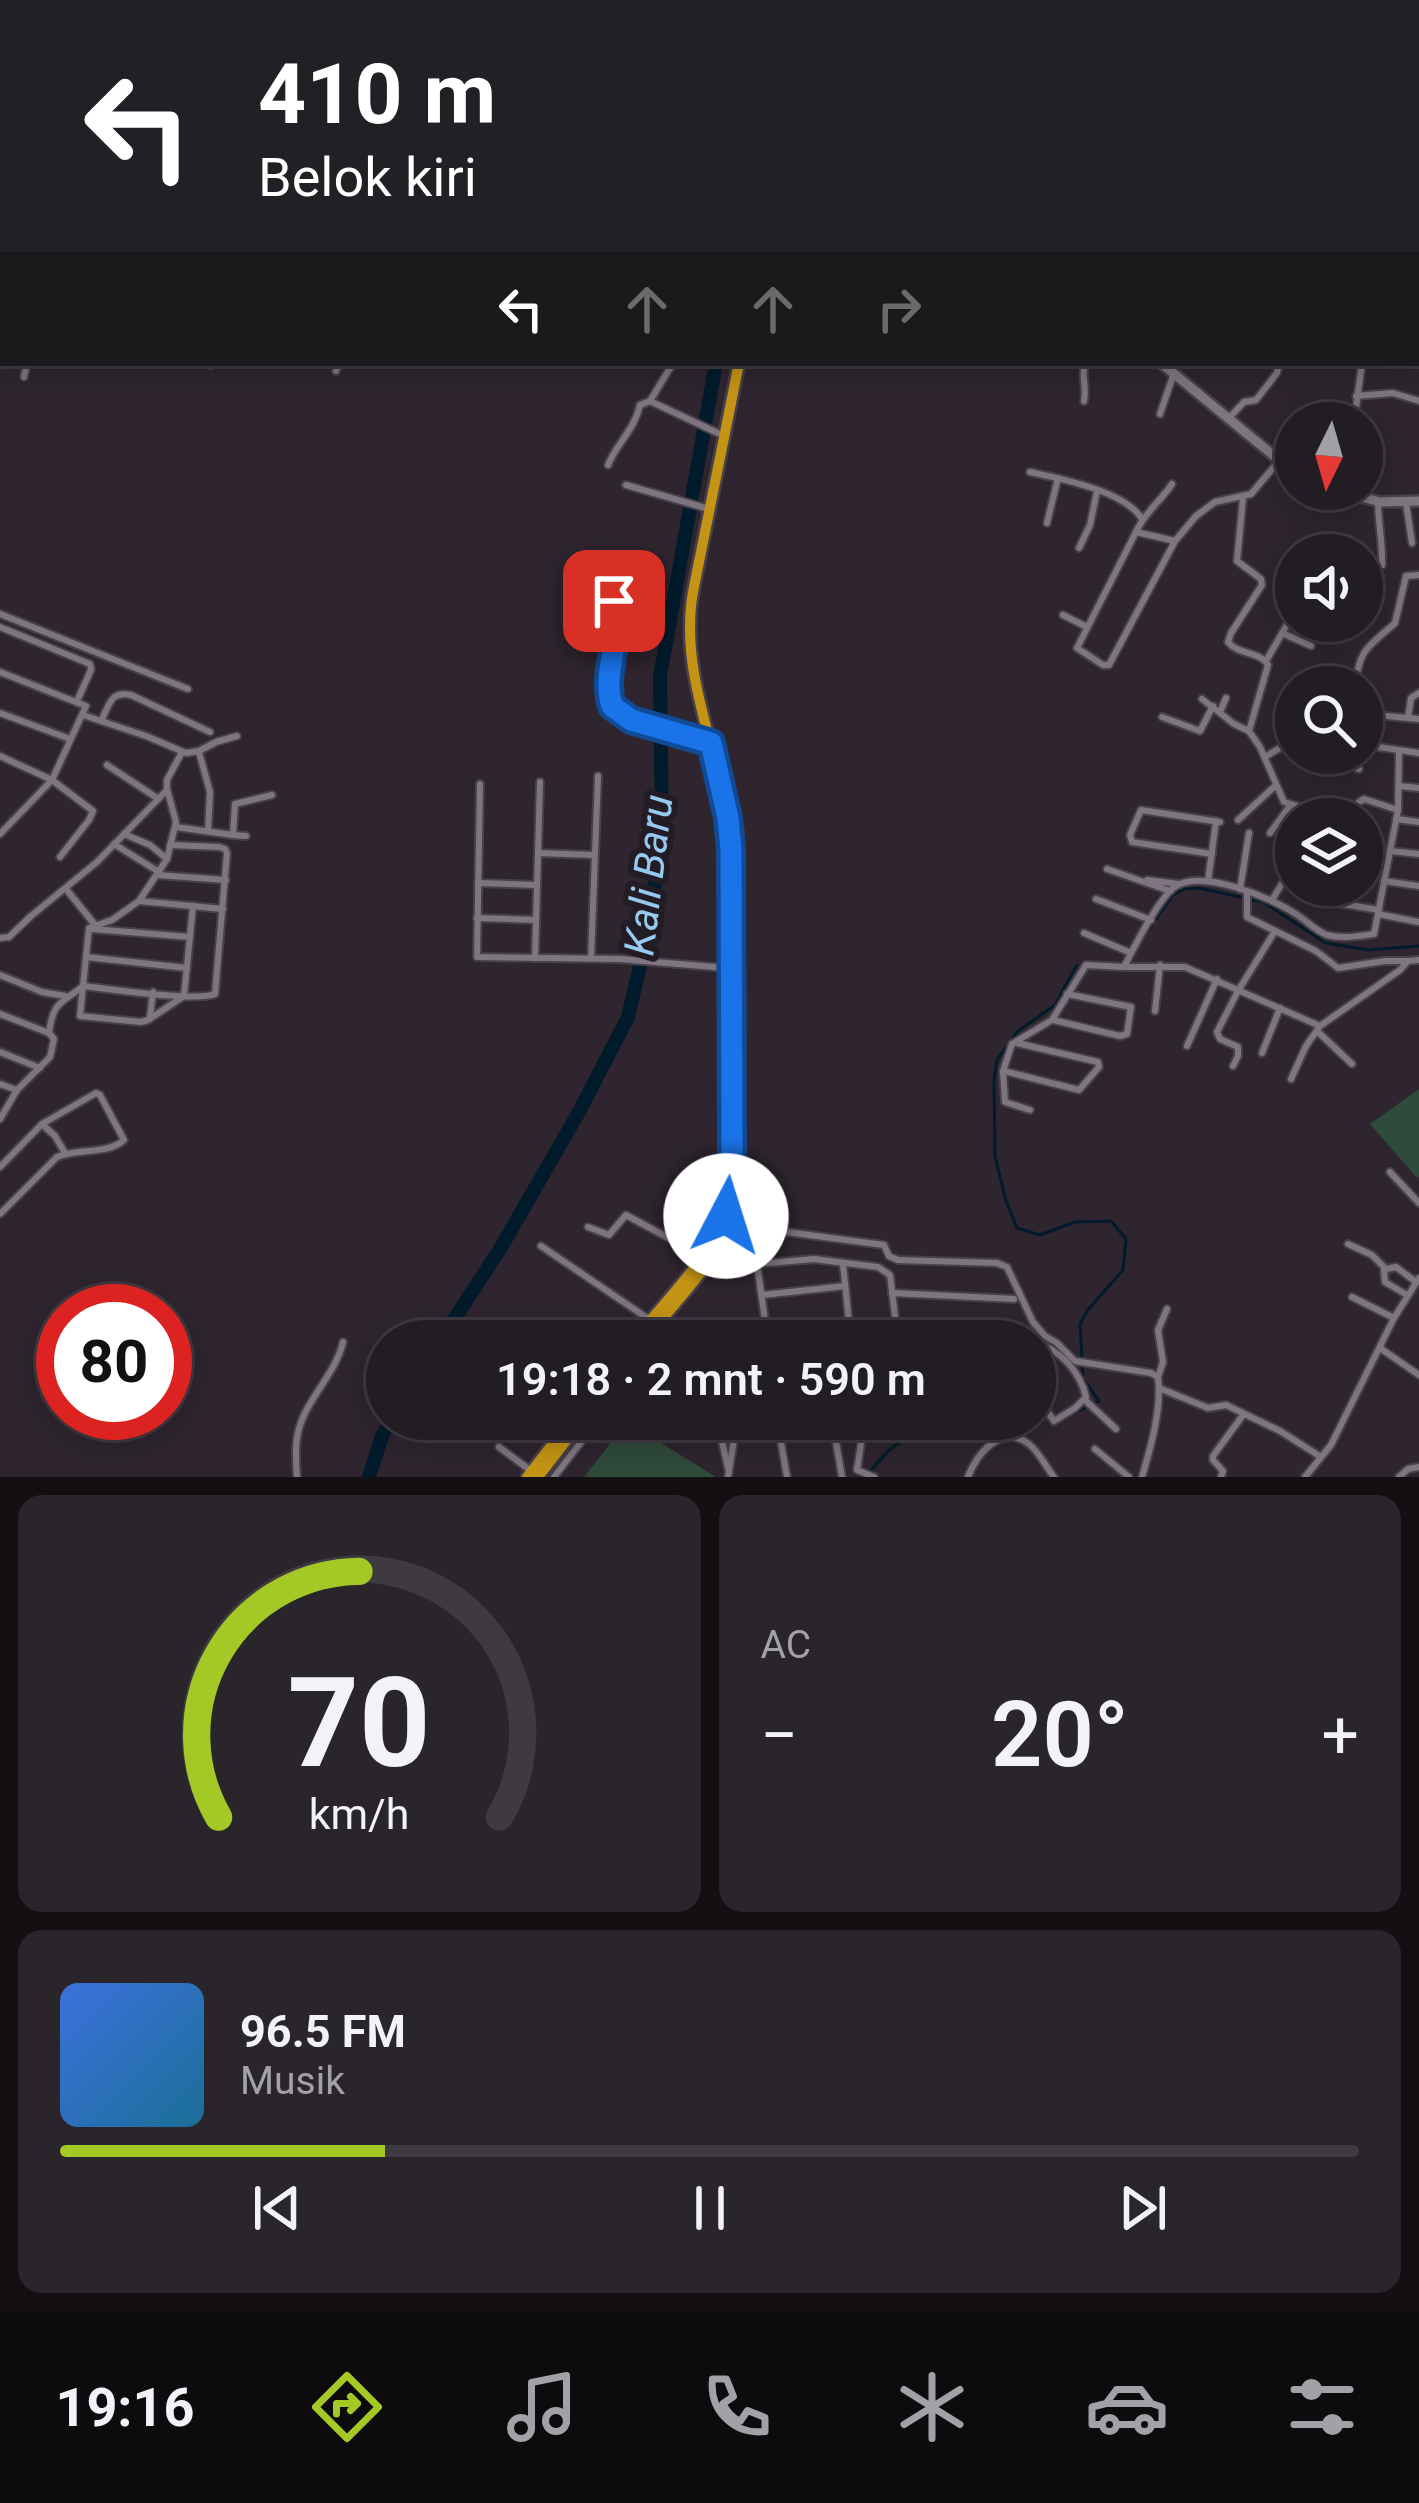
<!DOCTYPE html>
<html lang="id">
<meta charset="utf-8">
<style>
:root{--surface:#221c23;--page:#2a252b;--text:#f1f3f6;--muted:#a2a1a6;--line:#3f3a41;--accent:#a4c825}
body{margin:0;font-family:Roboto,sans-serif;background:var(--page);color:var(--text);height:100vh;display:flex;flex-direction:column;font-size:45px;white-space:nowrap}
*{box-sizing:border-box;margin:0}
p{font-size:39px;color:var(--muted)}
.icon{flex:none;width:66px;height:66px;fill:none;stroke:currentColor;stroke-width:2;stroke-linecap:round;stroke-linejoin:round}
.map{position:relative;height:1477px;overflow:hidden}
.sheet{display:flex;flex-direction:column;gap:18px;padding:18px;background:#130f13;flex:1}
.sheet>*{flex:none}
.guide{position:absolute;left:0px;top:0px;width:1419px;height:366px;box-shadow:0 6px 30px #0003,0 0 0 3px var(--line);background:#202124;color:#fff;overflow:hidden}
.needle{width:78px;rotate:185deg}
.tools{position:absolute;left:1275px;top:402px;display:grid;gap:24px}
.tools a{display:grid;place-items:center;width:108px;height:108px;border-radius:50%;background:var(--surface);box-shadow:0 6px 30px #0003,0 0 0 3px var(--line);font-size:60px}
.speed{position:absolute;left:36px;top:1284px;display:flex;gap:24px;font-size:60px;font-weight:700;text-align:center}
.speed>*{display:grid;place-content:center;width:156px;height:156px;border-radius:50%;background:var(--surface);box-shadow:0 6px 30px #0003,0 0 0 3px var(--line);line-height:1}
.speed .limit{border:18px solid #d22;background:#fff;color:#111}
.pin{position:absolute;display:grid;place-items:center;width:102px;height:102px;color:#fff;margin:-51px;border-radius:24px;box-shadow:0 6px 18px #0006}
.me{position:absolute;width:132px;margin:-66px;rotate:5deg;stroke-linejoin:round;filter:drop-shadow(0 0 9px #0008)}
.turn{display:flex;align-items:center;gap:42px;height:252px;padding:0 60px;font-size:54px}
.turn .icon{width:156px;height:156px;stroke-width:2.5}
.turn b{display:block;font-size:84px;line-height:102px}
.lanes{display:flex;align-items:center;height:114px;padding:0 60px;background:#0003;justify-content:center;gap:60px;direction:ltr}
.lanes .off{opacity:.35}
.big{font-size:90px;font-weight:600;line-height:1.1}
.sheet .widget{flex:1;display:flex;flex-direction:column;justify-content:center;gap:18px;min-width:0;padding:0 42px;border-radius:24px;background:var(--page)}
.sheet .dial{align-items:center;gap:0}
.dial svg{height:312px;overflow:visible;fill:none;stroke:var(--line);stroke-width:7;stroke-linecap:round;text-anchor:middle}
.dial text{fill:var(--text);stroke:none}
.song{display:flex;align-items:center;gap:36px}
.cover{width:144px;height:144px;border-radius:18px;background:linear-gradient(135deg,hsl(220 70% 55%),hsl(200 70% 35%))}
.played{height:12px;border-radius:6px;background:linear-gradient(90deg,var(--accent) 25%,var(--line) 25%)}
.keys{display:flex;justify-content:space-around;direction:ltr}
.heat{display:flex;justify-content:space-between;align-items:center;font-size:66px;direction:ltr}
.sheet .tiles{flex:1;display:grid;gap:18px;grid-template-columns:1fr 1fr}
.widget:last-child{grid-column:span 2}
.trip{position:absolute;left:366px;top:1320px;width:690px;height:120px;border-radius:60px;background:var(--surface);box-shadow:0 6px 30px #0003,0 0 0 3px var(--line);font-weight:600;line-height:120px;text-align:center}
.dock{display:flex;height:192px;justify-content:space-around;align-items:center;background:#0e0b0e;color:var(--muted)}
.dock .icon{width:84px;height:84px}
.dock .selected{color:var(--accent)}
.dock b{font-size:54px;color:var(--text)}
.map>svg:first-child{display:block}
.green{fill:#2f4b3c}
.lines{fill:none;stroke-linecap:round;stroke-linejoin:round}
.stream{stroke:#021b2c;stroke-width:3}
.river{stroke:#021b2c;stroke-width:14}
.street-casing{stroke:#484149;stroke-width:10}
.secondary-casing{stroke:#484149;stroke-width:14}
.highway-casing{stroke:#484149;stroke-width:15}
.street{stroke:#7f7580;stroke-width:6}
.secondary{stroke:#7f7580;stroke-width:9}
.highway{stroke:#c49414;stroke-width:10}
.route-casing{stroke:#114b97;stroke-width:30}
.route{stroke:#1a73e8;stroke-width:21}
.labels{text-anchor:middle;stroke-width:12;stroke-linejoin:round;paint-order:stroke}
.water-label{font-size:42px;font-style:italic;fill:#96c9f0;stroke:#241c25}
</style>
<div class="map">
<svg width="1419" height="1477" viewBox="0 0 1419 1477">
<rect width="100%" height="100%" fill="#2e252f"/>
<!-- green -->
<g class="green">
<polygon points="1419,1089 1419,1176 1417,1178 1370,1124"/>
<polygon points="627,1422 716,1477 584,1477"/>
</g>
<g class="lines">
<!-- stream -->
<g class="stream">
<polyline points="1145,934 1173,895 1184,889 1199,888 1263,902 1326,943 1369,950 1419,946"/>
<polyline points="1035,1414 1045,1416"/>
<polyline points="1070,1415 1099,1401 1083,1379 1080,1324 1087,1311 1123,1270 1126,1239 1111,1221 1075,1222 1040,1235 1017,1228 1006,1201 995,1156 994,1080 997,1060 1018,1031 1055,1005 1077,965"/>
<polyline points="865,1477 888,1451 931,1419"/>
</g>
<!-- river -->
<g class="river">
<polyline points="846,3 848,0"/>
<polyline points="440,1341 500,1249 579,1112 628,1017 650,923 662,828 660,676 716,363"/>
<polyline points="369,1477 382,1436 392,1419"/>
</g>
<!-- street casing -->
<g class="street-casing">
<g id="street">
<polyline points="80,0 81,3"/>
<polyline points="1253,0 1257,3"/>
<polyline points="1368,0 1369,3"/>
<polyline points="41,3 42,0"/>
<polyline points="215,3 215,0"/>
<polyline points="349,3 349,0"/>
<polyline points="423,3 425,0"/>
<polyline points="476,3 478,0"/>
<polyline points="524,3 525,0"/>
<polyline points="587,3 589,0"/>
<polyline points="1416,3 1418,0"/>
<polyline points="1416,42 1419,42"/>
<polyline points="0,64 3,65"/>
<polyline points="1416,77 1419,77"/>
<polyline points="1416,110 1419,111"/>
<polyline points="0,116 3,113"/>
<polyline points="0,122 3,123"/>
<polyline points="1416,146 1419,146"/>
<polyline points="0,200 3,200"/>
<polyline points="0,253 3,252"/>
<polyline points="0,315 3,305"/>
<polyline points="0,320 3,321"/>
<polyline points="208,363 211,365"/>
<polyline points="336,371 339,363"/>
<polyline points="24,377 27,363"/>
<polyline points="1356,396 1393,393 1419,401"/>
<polyline points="650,401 722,435"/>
<path d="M1084,401C1087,386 1081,377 1085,363"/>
<polyline points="1160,414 1174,373"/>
<polyline points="1229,418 1244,402 1256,400 1277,373 1279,363"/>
<polyline points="1354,423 1362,363"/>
<path d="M608,465C617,443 635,429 640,405L650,401L673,363"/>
<path d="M1030,472C1062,479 1125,491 1142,519"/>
<polyline points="626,485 709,509"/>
<path d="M1243,498L1237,561L1261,579L1262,585L1231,633L1228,642C1238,655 1260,651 1268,665L1249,731L1260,747L1284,802L1339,819"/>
<path d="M1378,501C1378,523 1383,544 1382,565"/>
<polyline points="1406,503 1412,543"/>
<polyline points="1047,523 1058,478"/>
<path d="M1136,532C1145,512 1160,502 1172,484"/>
<polyline points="1175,541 1136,532 1077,648 1103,665 1109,665 1175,541 1196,516 1215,502 1251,494 1279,461"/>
<polyline points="1079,548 1090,525 1097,491"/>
<path d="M614,601C622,630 596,693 618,712C628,721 641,723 653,726C675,732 696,742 718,744"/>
<polyline points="0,614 188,689"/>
<polyline points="619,615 626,615 633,607 648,608"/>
<polyline points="1063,615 1087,627"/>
<polyline points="0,627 90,664 91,670 77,701"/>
<polyline points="1282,633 1311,646"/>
<polyline points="1266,661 1288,623"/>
<polyline points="0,672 86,706 52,780 0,834"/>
<path d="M1356,687C1357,649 1371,645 1395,623L1406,576L1419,575"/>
<polyline points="1202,699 1234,724 1249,731"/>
<polyline points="1220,712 1226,698"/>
<polyline points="0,713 70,739"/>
<polyline points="83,715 146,736 186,753 199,751 216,742 237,736"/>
<polyline points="1162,717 1200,731 1213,706"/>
<polyline points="1408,718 1411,698 1419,693"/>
<polyline points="1419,719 1375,715 1370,743 1372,746 1419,753"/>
<path d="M101,721C110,704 110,691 131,695L210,732"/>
<polyline points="199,752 210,792 208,831"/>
<polyline points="1322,753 1359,769"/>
<polyline points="0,756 52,780 93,811 89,820 60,857"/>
<polyline points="1265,757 1286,744 1296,742"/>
<polyline points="107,765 157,798"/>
<polyline points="480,784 477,957 620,959 738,969"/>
<polyline points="1399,786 1419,788"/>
<polyline points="1349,819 1358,803 1364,799 1398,810"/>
<polyline points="1396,819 1419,822"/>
<polyline points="1238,820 1275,786"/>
<polyline points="176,827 233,835 235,804 272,795"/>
<polyline points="1270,833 1289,807"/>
<polyline points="124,834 150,845 167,859"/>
<polyline points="233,835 246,836"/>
<polyline points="114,844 159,872"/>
<path d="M170,845L219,847L225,849L227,853L215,994C196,1002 110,989 83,986L80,1016L141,1022L148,1020L184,996L193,906"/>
<polyline points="1390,851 1419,854"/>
<polyline points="538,853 594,855"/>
<polyline points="1212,854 1132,842 1130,835 1141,810 1220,822"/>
<polyline points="1362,862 1387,862"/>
<polyline points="1107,869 1170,891"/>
<polyline points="157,875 226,880"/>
<polyline points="1147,880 1179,884"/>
<polyline points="1208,881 1216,821"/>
<polyline points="1384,881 1419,886"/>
<polyline points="478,883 537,885"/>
<polyline points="1310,885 1307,898 1379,910"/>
<polyline points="66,889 96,926"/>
<polyline points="1240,889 1249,833"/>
<polyline points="1247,893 1247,917 1316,951 1338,968 1385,961 1408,961"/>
<polyline points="1096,899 1151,920"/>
<polyline points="1272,900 1283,882 1296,875"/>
<polyline points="139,901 223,909"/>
<polyline points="1378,914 1419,922"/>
<polyline points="477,918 536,920"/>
<polyline points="92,929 190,937"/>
<polyline points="1084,933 1131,953"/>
<polyline points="0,938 9,937 31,916 97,862 166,791"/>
<polyline points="86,957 187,968"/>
<polyline points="535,958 540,782"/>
<polyline points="591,958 598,776"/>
<polyline points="1124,967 1185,967 1320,1026"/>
<polyline points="0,975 42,992 65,996"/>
<polyline points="1155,1011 1160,965"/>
<polyline points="0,1014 49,1033"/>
<polyline points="150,1017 153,992"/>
<polyline points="1053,1020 1120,1036 1127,1034 1131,1007 1067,994"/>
<polyline points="1317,1031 1352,1064"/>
<polyline points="1187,1046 1217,979"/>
<polyline points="0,1052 40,1068"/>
<polyline points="1262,1053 1280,1008"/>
<polyline points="1233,1066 1238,1056 1238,1047 1220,1039 1217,1032 1238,991 1275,931"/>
<polyline points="1004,1071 1079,1090 1099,1067 1098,1062 1017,1043"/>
<polyline points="1291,1079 1306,1046 1320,1026 1400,970 1408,961 1419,960"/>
<polyline points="0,1084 17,1090"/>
<path d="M1030,1110L1005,1102L1003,1071L1012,1044L1052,1020L1086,965L1124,967C1134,947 1157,902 1173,888C1199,867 1272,898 1296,914C1306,920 1316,931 1327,935C1342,939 1359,936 1374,934L1398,810L1399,751"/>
<path d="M0,1119L17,1090L50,1057L54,1039L49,1033C53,1001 61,1004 83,986L89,928L112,920L139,901L167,859L176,822L167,789V780L182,752"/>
<polyline points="42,1124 55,1136 65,1153"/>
<path d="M0,1167L42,1124L96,1093L100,1095L124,1140C107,1155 78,1148 57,1157L0,1214"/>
<polyline points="1390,1172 1419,1203"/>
<polyline points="739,1211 755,1243 756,1257"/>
<polyline points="588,1227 609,1235 626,1215 702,1256"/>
<path d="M755,1243L772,1232L779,1231L884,1245L889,1256L898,1260L997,1263L1007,1267L1033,1322L1045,1336L1057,1343L1075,1361L1151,1373L1158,1377C1162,1409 1151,1446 1142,1477"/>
<polyline points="1348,1244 1372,1255 1386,1269 1396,1267 1416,1282"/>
<polyline points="541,1246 650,1320"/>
<polyline points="843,1264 851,1341"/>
<polyline points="1384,1270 1385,1282 1407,1295"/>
<polyline points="892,1293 1014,1299"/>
<polyline points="762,1295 845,1286"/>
<polyline points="1352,1297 1394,1318"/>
<polyline points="897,1334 1010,1341"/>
<polyline points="768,1339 850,1330"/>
<polyline points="768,1341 757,1264 814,1259 878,1267 890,1275 898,1341"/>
<path d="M1035,1342C1060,1350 1080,1371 1086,1397L1075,1408L1054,1421L1035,1394"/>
<polyline points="1380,1348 1419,1375"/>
<polyline points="1158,1377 1163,1362 1158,1330 1167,1309"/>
<polyline points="1159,1388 1208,1408 1226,1405 1280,1431 1321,1457"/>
<polyline points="1085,1400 1116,1429"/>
<path d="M706,1419C728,1436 751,1433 777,1424"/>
<polyline points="777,1419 787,1477"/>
<polyline points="832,1419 842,1477"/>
<polyline points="860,1421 861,1444 857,1470 874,1477"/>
<polyline points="861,1421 906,1425"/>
<polyline points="719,1429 729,1472"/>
<polyline points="499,1447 530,1470"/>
<polyline points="1095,1449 1129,1477"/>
<path d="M297,1477C296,1464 295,1451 297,1438C302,1402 335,1377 343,1342"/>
<polyline points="554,1477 599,1419"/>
<polyline points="728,1477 735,1433"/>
<path d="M968,1477C976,1454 1002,1423 1029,1444C1039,1452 1046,1467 1054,1477"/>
<polyline points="1221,1477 1223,1471 1213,1460 1213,1456 1243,1415"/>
<polyline points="1305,1477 1331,1445 1394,1318 1419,1278"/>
<polyline points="1399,1477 1408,1469 1419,1467"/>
</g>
</g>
<!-- secondary casing -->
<g class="secondary-casing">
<g id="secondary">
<polyline points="549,0 553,3"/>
<polyline points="1161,363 1296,474"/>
<polyline points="1333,489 1380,502 1419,501"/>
</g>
</g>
<!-- highway casing -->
<g class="highway-casing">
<g id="highway">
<polyline points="876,3 877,0"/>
<polyline points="737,831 738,878"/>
<path d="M633,1341C667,1298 716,1254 730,1200V840C723,756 678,677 693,592L739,363"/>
<path d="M644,1341C671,1307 728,1249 737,1208C742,1183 740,1156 739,1131"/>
<polyline points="527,1477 572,1419"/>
<polyline points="538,1477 583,1419"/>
</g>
</g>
<!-- street -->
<use href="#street" class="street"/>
<!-- secondary -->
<use href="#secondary" class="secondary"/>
<!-- highway -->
<use href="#highway" class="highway"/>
</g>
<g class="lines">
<!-- route casing -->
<g class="route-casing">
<path id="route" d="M614,601C624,636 601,672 612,706L631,720L711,743L728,818L731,849L732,1150L730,1200L726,1216"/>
</g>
<!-- route -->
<use href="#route" class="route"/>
</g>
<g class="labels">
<!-- water labels -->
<g class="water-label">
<text transform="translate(648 875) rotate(-83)" y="15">Kali Baru</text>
</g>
</g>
</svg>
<div class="tools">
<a><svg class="needle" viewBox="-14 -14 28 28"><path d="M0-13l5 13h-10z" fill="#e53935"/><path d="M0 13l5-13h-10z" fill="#a2a1a6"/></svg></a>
<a><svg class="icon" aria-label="sound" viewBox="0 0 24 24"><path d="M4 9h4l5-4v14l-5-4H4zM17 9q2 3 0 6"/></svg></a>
<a><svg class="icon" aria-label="search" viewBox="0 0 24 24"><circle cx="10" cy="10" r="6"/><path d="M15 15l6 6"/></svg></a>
<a><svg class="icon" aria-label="layers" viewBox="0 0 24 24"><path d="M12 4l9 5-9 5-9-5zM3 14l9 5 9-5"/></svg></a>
</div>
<div class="speed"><div class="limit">80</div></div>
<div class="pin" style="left:614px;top:601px;background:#d93025"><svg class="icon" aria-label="arrive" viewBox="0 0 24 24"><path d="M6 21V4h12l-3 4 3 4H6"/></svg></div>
<svg class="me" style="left:726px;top:1216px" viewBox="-20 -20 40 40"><circle r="19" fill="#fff"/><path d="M0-13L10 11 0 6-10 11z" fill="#1a73e8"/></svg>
<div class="trip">19:18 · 2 mnt · 590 m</div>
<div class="guide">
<div class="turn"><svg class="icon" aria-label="left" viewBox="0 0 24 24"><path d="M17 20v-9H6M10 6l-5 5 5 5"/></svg><div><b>410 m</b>Belok kiri</div></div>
<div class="lanes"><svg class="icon" aria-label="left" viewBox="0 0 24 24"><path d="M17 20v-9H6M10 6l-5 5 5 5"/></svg><svg class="icon off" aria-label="ahead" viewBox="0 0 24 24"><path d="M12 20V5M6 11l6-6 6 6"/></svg><svg class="icon off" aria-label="ahead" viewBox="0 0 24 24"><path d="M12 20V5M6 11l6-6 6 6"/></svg><svg class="icon off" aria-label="right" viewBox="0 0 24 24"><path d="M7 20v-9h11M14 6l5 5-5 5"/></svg></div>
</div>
</div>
<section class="sheet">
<div class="tiles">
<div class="widget dial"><svg viewBox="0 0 100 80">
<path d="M14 69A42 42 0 1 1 86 69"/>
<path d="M14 69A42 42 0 0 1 50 6" stroke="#a4c825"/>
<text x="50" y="56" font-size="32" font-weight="700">70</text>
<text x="50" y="72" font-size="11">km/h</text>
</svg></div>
<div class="widget"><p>AC</p>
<div class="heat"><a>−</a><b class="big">20°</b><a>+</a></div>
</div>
<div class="widget">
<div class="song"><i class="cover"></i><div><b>96.5 FM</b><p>Musik</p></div></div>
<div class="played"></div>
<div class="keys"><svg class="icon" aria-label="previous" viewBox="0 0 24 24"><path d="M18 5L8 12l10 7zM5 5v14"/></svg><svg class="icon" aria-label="pause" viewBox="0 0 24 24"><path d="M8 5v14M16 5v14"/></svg><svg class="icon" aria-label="next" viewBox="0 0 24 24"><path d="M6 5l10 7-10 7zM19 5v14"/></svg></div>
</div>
</div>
</section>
<nav class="dock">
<b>19:16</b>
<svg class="icon selected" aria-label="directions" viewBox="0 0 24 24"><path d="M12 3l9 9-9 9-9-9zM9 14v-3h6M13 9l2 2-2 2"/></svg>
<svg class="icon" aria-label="music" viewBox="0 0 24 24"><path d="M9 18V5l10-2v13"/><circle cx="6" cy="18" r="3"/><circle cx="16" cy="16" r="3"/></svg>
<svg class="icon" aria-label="phone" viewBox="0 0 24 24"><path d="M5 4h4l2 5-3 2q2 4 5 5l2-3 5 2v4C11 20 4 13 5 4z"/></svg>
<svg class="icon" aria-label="climate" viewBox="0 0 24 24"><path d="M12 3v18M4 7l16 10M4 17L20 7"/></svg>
<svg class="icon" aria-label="car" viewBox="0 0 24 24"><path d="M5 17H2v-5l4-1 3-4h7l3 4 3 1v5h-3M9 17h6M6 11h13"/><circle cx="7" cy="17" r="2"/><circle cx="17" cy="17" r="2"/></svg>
<svg class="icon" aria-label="filters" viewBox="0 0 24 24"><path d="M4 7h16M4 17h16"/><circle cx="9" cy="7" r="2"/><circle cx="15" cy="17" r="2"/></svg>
</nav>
